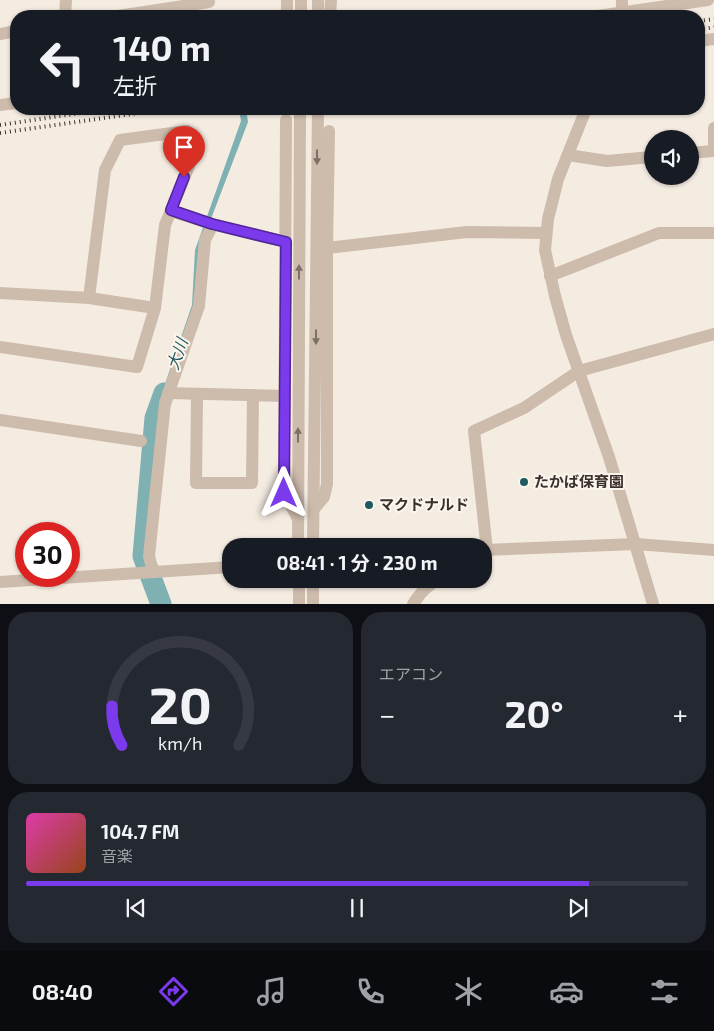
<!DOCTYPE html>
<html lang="ja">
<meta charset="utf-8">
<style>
:root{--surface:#171b24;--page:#242831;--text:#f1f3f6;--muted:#9ea1a6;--line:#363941;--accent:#7c3aed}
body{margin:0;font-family:"Exo 2","Noto Sans JP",sans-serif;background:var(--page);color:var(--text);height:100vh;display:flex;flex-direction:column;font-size:19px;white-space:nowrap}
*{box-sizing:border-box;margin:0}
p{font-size:16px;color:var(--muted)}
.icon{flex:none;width:28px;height:28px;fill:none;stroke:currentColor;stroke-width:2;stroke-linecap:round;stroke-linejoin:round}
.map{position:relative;height:604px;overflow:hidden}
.details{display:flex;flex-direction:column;gap:8px;padding:8px;background:#0d0f14;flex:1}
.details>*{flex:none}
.hud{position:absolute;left:10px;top:10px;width:695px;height:105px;border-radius:20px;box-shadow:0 1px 4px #0004;background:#171b24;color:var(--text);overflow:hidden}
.tools{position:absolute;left:644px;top:130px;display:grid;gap:10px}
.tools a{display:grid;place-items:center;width:55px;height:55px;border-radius:50%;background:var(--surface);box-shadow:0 1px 4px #0004;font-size:25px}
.speed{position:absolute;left:15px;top:522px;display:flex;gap:10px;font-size:25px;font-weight:700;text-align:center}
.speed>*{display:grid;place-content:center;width:65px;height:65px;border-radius:50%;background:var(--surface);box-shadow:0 1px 4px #0004;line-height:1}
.speed .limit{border:8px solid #d22;background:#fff;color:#111}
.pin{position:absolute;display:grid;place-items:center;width:42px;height:42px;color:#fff;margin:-51px -21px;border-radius:50% 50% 50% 0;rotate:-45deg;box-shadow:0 0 5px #0007}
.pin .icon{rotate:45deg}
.me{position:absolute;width:55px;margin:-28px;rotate:0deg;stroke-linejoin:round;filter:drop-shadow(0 0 4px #0008)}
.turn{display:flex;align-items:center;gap:18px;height:105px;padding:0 20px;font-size:22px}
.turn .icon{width:65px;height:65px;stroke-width:2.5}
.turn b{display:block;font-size:35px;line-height:42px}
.big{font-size:38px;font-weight:700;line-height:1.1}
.details .tile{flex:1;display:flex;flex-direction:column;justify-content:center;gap:8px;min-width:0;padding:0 18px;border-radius:20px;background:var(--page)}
.details .dial{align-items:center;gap:0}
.dial svg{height:130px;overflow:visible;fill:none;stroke:var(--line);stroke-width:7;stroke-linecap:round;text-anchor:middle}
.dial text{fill:var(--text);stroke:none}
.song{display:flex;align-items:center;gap:15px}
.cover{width:60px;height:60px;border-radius:8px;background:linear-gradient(135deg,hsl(320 70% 55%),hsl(20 70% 35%))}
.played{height:5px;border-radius:2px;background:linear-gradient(90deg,var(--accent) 85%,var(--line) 85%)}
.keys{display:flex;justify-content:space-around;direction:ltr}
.heat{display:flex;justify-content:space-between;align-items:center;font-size:28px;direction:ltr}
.details .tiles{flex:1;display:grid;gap:8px;grid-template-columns:1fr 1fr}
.tile:last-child{grid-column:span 2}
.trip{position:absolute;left:222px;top:538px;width:270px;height:50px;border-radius:20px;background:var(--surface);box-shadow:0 1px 4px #0004;font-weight:700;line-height:50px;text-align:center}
.tabs{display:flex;height:80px;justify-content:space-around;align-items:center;background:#090b0e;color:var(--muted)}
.tabs .icon{width:35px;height:35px}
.tabs .on{color:var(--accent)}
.tabs b{font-size:22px;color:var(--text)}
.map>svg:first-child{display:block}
.water{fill:#7fb0b2}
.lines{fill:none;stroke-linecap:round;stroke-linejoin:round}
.river{stroke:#7fb0b2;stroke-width:21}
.minor{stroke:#cdbbac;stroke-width:12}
.tertiary{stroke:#cdbbac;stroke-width:12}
.rail{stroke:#3b302b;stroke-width:4;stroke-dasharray:1 4;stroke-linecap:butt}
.oneway{fill:#7d6f65}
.route-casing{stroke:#51269a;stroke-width:12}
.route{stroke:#7c3aed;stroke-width:9}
.poi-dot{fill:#1f5a5e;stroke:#fbf5ee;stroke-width:2}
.labels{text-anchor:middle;stroke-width:4;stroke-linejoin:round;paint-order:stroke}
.poi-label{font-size:15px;font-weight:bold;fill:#3b302b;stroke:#fbf5ee;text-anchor:start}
.water-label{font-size:16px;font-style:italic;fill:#1f5a5e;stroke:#fbf5ee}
</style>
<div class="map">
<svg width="714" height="604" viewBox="0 0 714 604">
<rect width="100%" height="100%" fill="#f4ebe1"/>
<!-- water -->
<polygon class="water" points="239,109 246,109 248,122 201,245 196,305 157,420 153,419 192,305 195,250 241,121"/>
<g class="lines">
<!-- river -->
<polyline class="river" points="161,604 143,556 155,418 164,393"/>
<!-- minor -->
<g class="minor">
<polyline points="622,0 622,16"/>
<polyline points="65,16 66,0"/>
<polyline points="118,16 209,2"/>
<polyline points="287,16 287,0"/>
<polyline points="330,16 331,0"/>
<polyline points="598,16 708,0"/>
<polyline points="0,34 16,31"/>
<polyline points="699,41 714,39"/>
<polyline points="0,105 16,103"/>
<polyline points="586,109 558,179 548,219 545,250 555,296 566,335 609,457 653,604"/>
<polyline points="286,120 284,493 297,517"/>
<polyline points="714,128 714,151"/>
<polyline points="690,153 713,151"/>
<polyline points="568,155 607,161 652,157"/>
<polyline points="171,211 212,224 286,242"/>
<polyline points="327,248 329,131"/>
<polyline points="550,276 659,233 714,233"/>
<polyline points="0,293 89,298 155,308 165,225 198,144 187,131 120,140 105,170 89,298"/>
<polyline points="0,347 137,367 155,308"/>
<polyline points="168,393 285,396"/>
<polyline points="197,395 196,483 252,483 253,395"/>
<polyline points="0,420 141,441"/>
<polyline points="314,509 324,497 327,484 327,248 467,232 546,233"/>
<polyline points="487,550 474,431 524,408 579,371 714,334"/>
<polyline points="153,572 149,556 165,403 199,306 205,240 213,224"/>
<path d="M413,604C421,592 428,584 441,579"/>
</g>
<!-- tertiary -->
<g class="tertiary">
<polyline points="301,16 301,0"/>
<polyline points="318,16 318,0"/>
<polyline points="298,546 300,109"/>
<polyline points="313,546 318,109"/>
<polyline points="484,550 636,544 714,550"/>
<polyline points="299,579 299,604"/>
<polyline points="313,579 313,604"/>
<polyline points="0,582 231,567"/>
</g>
<!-- rail -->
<g class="rail">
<polyline points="699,21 714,19"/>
<polyline points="699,30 714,27"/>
<polyline points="0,125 107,109"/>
<polyline points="0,133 166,109"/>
</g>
</g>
<!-- one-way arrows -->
<defs><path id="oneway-solid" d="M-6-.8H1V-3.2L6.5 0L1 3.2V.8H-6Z" transform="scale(1.25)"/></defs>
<g class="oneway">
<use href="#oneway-solid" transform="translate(317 157) rotate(90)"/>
<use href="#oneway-solid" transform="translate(299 272) rotate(-90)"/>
<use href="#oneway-solid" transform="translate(316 337) rotate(90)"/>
<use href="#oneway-solid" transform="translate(298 435) rotate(-90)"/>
</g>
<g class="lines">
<!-- route casing -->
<g class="route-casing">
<polyline id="route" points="184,177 171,210 212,224 286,242 284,493"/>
</g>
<!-- route -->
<use href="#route" class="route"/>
</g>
<!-- markers -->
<g class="poi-dot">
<circle cx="524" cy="482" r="5"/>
<circle cx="369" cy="505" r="5"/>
</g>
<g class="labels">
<!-- poi labels -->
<g class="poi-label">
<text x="534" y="487">たかば保育園</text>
<text x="379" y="510">マクドナルド</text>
</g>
<!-- water labels -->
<g class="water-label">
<text transform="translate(177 354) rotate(-71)" y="6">大川</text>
</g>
</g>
</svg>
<div class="tools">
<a><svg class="icon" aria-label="sound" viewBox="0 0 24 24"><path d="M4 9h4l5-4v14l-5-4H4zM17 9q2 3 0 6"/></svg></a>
</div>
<div class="speed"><div class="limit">30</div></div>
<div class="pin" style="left:184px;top:177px;background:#d93025"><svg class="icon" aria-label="arrive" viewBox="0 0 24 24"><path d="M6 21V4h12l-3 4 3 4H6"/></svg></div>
<svg class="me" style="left:284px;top:493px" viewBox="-20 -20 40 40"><path d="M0-17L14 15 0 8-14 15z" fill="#7c3aed" stroke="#fff" stroke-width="4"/></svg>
<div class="trip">08:41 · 1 分 · 230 m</div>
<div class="hud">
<div class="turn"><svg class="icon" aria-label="left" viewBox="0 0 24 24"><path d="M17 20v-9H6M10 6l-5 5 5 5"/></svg><div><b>140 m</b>左折</div></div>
</div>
</div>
<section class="details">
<div class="tiles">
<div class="tile dial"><svg viewBox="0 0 100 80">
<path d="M14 69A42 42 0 1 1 86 69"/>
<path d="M14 69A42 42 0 0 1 8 45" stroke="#7c3aed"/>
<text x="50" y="56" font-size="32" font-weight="700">20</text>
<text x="50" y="72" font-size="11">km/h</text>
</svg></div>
<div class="tile"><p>エアコン</p>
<div class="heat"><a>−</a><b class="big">20°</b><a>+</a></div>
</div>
<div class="tile">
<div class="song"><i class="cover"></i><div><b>104.7 FM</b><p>音楽</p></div></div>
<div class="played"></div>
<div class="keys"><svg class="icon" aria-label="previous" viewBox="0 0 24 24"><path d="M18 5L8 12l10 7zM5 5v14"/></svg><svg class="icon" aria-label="pause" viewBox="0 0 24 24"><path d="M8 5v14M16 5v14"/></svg><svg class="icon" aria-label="next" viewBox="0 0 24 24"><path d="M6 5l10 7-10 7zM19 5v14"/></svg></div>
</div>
</div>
</section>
<nav class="tabs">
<b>08:40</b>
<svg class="icon on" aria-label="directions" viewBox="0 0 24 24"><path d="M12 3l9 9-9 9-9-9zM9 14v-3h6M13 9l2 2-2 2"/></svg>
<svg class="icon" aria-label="music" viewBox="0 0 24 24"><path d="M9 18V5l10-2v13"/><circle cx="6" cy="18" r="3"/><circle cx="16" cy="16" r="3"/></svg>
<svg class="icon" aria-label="phone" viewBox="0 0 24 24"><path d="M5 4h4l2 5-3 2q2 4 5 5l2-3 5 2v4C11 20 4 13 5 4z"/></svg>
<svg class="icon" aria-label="climate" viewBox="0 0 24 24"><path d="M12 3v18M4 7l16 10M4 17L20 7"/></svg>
<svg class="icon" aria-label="car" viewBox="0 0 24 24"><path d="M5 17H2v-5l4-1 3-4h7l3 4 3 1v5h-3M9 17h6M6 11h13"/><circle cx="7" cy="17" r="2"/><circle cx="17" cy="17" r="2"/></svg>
<svg class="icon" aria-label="filters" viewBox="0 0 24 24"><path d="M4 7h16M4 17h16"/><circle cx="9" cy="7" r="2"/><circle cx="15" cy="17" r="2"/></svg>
</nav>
